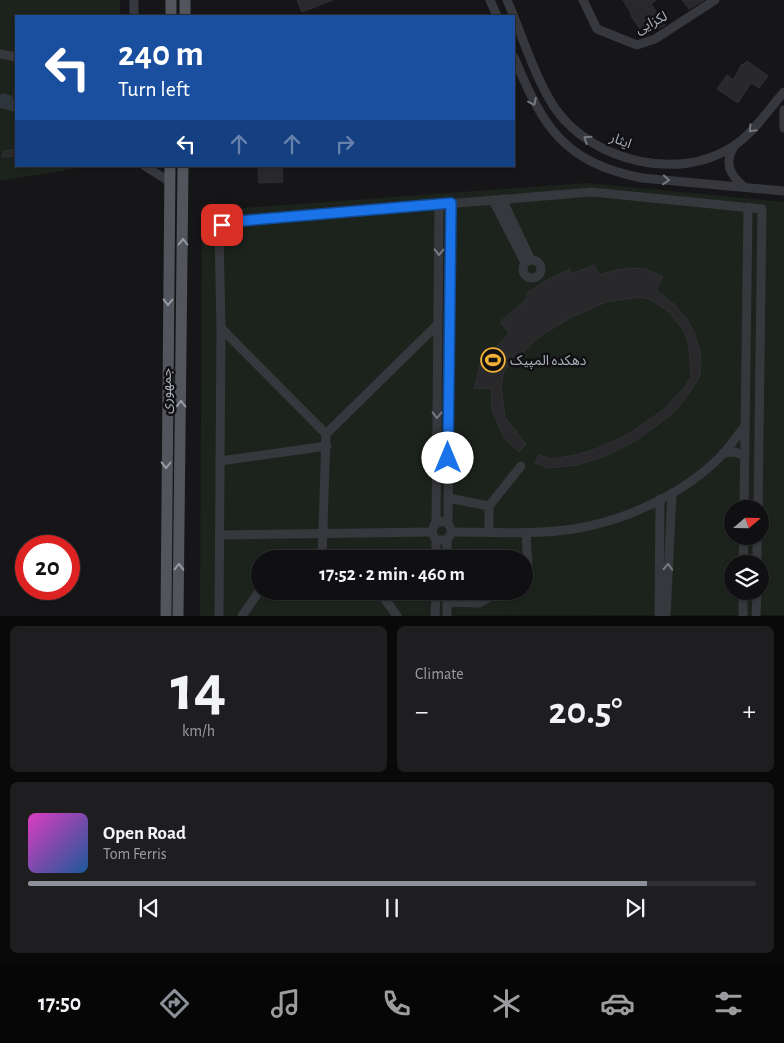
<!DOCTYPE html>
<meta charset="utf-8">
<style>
:root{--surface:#101012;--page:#1e1e20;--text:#f1f3f6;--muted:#9c9d9f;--line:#303032;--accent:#8c9099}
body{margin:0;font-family:"Alegreya Sans","Noto Sans Arabic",sans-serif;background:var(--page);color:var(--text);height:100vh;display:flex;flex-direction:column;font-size:19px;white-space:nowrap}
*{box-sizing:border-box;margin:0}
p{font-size:16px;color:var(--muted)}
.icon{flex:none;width:28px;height:28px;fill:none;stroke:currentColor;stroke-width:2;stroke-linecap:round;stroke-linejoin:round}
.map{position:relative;height:616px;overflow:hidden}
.details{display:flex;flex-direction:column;gap:10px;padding:10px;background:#09090a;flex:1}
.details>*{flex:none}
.banner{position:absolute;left:15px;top:15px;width:500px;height:152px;border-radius:0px;box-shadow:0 1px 4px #0004,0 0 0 1px var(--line);background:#1a4fa0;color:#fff;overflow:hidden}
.needle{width:32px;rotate:70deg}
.controls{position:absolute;left:724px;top:500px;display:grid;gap:10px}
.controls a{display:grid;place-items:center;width:45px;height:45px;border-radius:50%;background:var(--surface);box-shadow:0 1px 4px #0004,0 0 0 1px var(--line);font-size:25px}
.speed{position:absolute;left:15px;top:535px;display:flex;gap:10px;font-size:25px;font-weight:700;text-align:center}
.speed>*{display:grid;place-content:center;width:65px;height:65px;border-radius:50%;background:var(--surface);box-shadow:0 1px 4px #0004,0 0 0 1px var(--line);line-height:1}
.speed .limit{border:8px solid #d22;background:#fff;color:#111}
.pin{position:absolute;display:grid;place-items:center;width:42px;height:42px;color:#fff;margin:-21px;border-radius:10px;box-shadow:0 2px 8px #0006}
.me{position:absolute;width:55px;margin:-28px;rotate:0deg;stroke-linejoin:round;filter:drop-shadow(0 0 4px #0008)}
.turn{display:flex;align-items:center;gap:18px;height:105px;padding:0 20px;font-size:22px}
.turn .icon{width:65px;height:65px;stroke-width:2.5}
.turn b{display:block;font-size:35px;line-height:42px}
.lanes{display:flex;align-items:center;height:48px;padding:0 20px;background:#0003;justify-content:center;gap:25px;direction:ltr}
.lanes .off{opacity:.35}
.big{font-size:38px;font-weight:700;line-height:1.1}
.details .card{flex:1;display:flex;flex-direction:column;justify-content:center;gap:8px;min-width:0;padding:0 18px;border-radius:8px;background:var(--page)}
.details .dial{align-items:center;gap:0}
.dial b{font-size:65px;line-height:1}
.song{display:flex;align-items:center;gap:15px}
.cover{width:60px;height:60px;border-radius:8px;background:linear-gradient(135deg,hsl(310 70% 55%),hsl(210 70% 35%))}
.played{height:5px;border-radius:2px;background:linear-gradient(90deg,var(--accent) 85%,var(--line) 85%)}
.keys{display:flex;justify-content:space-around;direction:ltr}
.heat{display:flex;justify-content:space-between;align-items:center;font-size:28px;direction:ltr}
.details .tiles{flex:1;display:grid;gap:10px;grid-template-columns:1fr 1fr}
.card:last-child{grid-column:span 2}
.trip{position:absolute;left:251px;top:550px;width:282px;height:50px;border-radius:25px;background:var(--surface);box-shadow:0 1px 4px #0004,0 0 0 1px var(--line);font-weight:700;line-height:50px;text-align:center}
.dock{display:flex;height:80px;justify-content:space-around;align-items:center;background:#060607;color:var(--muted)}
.dock .icon{width:35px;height:35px}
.dock .on{color:var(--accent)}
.dock b{font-size:22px;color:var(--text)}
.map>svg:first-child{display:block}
.green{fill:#1c231d;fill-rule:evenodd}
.water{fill:#2c353c}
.building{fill:#29292c;stroke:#303034}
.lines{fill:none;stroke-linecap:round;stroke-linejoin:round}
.minor{stroke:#37383d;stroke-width:9}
.major{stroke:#53555c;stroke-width:11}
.oneway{stroke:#757881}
.oneway2{stroke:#979ba6}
.route-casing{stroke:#114b97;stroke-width:12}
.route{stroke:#1a73e8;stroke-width:9}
.labels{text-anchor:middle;stroke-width:5;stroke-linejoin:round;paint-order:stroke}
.street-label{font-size:14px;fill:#a8adb8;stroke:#111113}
.poi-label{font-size:14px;fill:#a8adb8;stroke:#111113;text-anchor:start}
</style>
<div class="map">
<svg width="784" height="616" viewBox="0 0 784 616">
<rect width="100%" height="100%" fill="#161618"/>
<!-- green -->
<g class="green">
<polygon points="0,0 120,0 120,16 16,16 16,166 91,166 0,181"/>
<path d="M587,183L784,202V615L200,616L202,211ZM732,509H760V536H732ZM260,559H525V591H260ZM732,564H760V591H732Z"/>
</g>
<!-- water -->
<polygon class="water" points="4,93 12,96 16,104 16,112 0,108 0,94"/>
<!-- building -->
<g class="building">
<polygon points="297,0 333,0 302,12"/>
<polygon points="623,0 656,0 651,4 665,25 645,36 631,16 632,15"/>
<polygon points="682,0 704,0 689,9"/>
<polygon points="747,61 768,76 759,88 751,83 738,103 717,89 727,75 733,80 742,64 743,65"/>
<polygon points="16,149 16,156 2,157 4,151"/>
<polygon points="258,166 282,166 283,182 259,183"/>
<polygon points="594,265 599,275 615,270 631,268 646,269 663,277 656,290 675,305 687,319 695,335 700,351 701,366 699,378 682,403 670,416 632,443 605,456 577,465 548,468 535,463 539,455 552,459 575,455 596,449 627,435 663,410 685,387 691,377 689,346 684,331 669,312 649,299 640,297 606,302 570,318 539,337 504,371 501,387 505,417 526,444 519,452 504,438 492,410 491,389 474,388 480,365 509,333 500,322 528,298 526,294 547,280 570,269 571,274"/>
</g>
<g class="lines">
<!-- minor -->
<g class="minor">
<polyline points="490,0 497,16"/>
<path d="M507,0C521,32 537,84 557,111C594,161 678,182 732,147C753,134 768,110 784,92"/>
<polyline points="583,0 597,29 637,45 655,39 715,0"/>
<polyline points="134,16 134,0"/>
<polyline points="0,54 16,57"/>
<path d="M514,57C543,127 563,162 642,178L784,191"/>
<polyline points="784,110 784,128"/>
<path d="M735,145C723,163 730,175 744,187"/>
<polyline points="145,166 170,182"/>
<polyline points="502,199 531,260"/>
<polyline points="493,200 525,263"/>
<circle cx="532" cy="269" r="9"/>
<polyline points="221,328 326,434 322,559"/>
<polyline points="326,434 438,324"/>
<polyline points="723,453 735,452 745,456"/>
<polyline points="220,461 327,446"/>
<polyline points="448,498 489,506 489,532"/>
<polyline points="489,506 521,466"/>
<polyline points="744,509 748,207"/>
<polyline points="436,523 439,204"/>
<polyline points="448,523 441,521 434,525 432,533 436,540 447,540 452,532 448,523 451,203"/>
<path d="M452,532C492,532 534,535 574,529C628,520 686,493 724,453C731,444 738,435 745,426"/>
<polyline points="220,535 432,532"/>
<polyline points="436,559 436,540"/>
<polyline points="447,559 447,540"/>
<polyline points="743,564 744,536"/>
<polyline points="757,564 757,536"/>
<polyline points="525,572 528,568 526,533"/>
<polyline points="379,591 397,616"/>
<polyline points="447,602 479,603 500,591"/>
<polyline points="219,616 221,328 219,232 222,225 228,222 592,192 762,209 758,509"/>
<polyline points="242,616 260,590"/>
<polyline points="435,616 436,591"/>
<polyline points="447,616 447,591"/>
<polyline points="659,616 660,499"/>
<polyline points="666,616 672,493"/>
<polyline points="743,616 743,591"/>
<polyline points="756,616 757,591"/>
</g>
<!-- major -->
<g class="major">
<polyline points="171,16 171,0"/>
<polyline points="185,16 185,0"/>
<polyline points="166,616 170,166"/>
<polyline points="178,616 183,166"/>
</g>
</g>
<!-- one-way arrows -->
<defs><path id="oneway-chevron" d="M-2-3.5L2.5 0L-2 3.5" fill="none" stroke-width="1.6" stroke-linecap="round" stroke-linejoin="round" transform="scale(1.25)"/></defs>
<g class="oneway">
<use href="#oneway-chevron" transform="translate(533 102) rotate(64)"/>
<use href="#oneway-chevron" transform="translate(752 129) rotate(133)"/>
<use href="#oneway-chevron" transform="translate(587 139) rotate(-146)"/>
<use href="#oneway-chevron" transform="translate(666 180) rotate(5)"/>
<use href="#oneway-chevron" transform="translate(439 252) rotate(91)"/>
<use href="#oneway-chevron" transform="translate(437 415) rotate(91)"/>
<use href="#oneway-chevron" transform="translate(668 567) rotate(-87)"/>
</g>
<g class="oneway2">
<use href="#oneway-chevron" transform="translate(183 242) rotate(-90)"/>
<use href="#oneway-chevron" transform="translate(168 302) rotate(91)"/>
<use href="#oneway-chevron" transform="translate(181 404) rotate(-90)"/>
<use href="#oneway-chevron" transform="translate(166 465) rotate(91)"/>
<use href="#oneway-chevron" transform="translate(179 567) rotate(-89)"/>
</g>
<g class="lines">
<!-- route casing -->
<g class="route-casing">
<polyline id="route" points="222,225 228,222 451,203 448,458"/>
</g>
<!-- route -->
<use href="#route" class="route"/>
</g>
<!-- icons -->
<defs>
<g id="stadium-ring" transform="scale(1.25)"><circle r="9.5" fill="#111113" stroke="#f2b134" stroke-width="1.5"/><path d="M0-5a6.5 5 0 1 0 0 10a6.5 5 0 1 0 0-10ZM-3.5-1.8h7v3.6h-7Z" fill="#f2b134"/></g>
</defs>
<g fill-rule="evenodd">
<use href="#stadium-ring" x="493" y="360"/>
</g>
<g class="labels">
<!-- street labels -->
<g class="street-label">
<text transform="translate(651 22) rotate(-26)" y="5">لکزایی</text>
<text transform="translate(621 140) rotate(21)" y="5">ایثار</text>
<text transform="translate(166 391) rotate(-90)" y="5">جمهوری</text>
</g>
<!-- poi labels -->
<g class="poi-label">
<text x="510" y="365">دهکده المپیک</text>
</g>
</g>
</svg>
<div class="controls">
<a><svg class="needle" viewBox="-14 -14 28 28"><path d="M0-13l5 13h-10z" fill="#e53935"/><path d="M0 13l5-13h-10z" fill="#9c9d9f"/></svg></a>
<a><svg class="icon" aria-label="layers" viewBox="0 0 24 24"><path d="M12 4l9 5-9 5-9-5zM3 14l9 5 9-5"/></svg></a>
</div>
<div class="speed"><div class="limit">20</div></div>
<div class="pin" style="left:222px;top:225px;background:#d93025"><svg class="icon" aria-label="arrive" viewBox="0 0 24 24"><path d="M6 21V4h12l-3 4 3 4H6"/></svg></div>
<svg class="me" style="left:448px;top:458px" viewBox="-20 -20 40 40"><circle r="19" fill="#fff"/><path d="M0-13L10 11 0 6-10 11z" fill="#1a73e8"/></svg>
<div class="trip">17:52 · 2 min · 460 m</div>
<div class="banner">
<div class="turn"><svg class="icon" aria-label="left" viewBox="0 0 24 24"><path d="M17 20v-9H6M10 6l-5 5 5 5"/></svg><div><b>240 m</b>Turn left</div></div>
<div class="lanes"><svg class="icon" aria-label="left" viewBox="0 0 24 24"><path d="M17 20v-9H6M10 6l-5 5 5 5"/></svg><svg class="icon off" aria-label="ahead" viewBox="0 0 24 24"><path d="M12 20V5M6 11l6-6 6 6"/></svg><svg class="icon off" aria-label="ahead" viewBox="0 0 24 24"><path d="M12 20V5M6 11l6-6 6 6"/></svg><svg class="icon off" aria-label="right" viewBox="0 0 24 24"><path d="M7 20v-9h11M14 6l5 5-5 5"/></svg></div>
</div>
</div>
<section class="details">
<div class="tiles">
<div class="card dial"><b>14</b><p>km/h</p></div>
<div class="card"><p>Climate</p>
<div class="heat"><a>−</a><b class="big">20.5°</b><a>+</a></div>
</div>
<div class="card">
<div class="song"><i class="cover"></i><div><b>Open Road</b><p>Tom Ferris</p></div></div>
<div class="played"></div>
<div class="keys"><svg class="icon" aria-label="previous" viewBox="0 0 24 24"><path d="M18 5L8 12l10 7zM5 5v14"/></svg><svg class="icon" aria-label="pause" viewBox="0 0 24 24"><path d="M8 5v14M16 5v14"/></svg><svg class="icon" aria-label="next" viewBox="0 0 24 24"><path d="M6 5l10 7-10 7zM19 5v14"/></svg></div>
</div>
</div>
</section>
<nav class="dock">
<b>17:50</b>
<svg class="icon on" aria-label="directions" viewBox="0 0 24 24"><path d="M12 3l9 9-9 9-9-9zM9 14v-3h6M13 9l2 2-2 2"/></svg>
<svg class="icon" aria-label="music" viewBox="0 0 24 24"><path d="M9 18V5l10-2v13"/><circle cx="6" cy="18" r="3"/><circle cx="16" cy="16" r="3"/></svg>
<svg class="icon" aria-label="phone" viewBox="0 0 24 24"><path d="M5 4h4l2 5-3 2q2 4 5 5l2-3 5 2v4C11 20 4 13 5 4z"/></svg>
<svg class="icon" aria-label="climate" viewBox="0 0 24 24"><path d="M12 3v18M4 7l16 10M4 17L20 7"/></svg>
<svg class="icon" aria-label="car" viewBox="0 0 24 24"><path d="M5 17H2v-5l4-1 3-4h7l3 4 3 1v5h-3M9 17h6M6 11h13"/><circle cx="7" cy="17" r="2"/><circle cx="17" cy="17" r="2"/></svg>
<svg class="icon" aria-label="filters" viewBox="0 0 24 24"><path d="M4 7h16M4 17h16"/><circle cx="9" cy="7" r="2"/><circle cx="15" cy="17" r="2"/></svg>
</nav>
